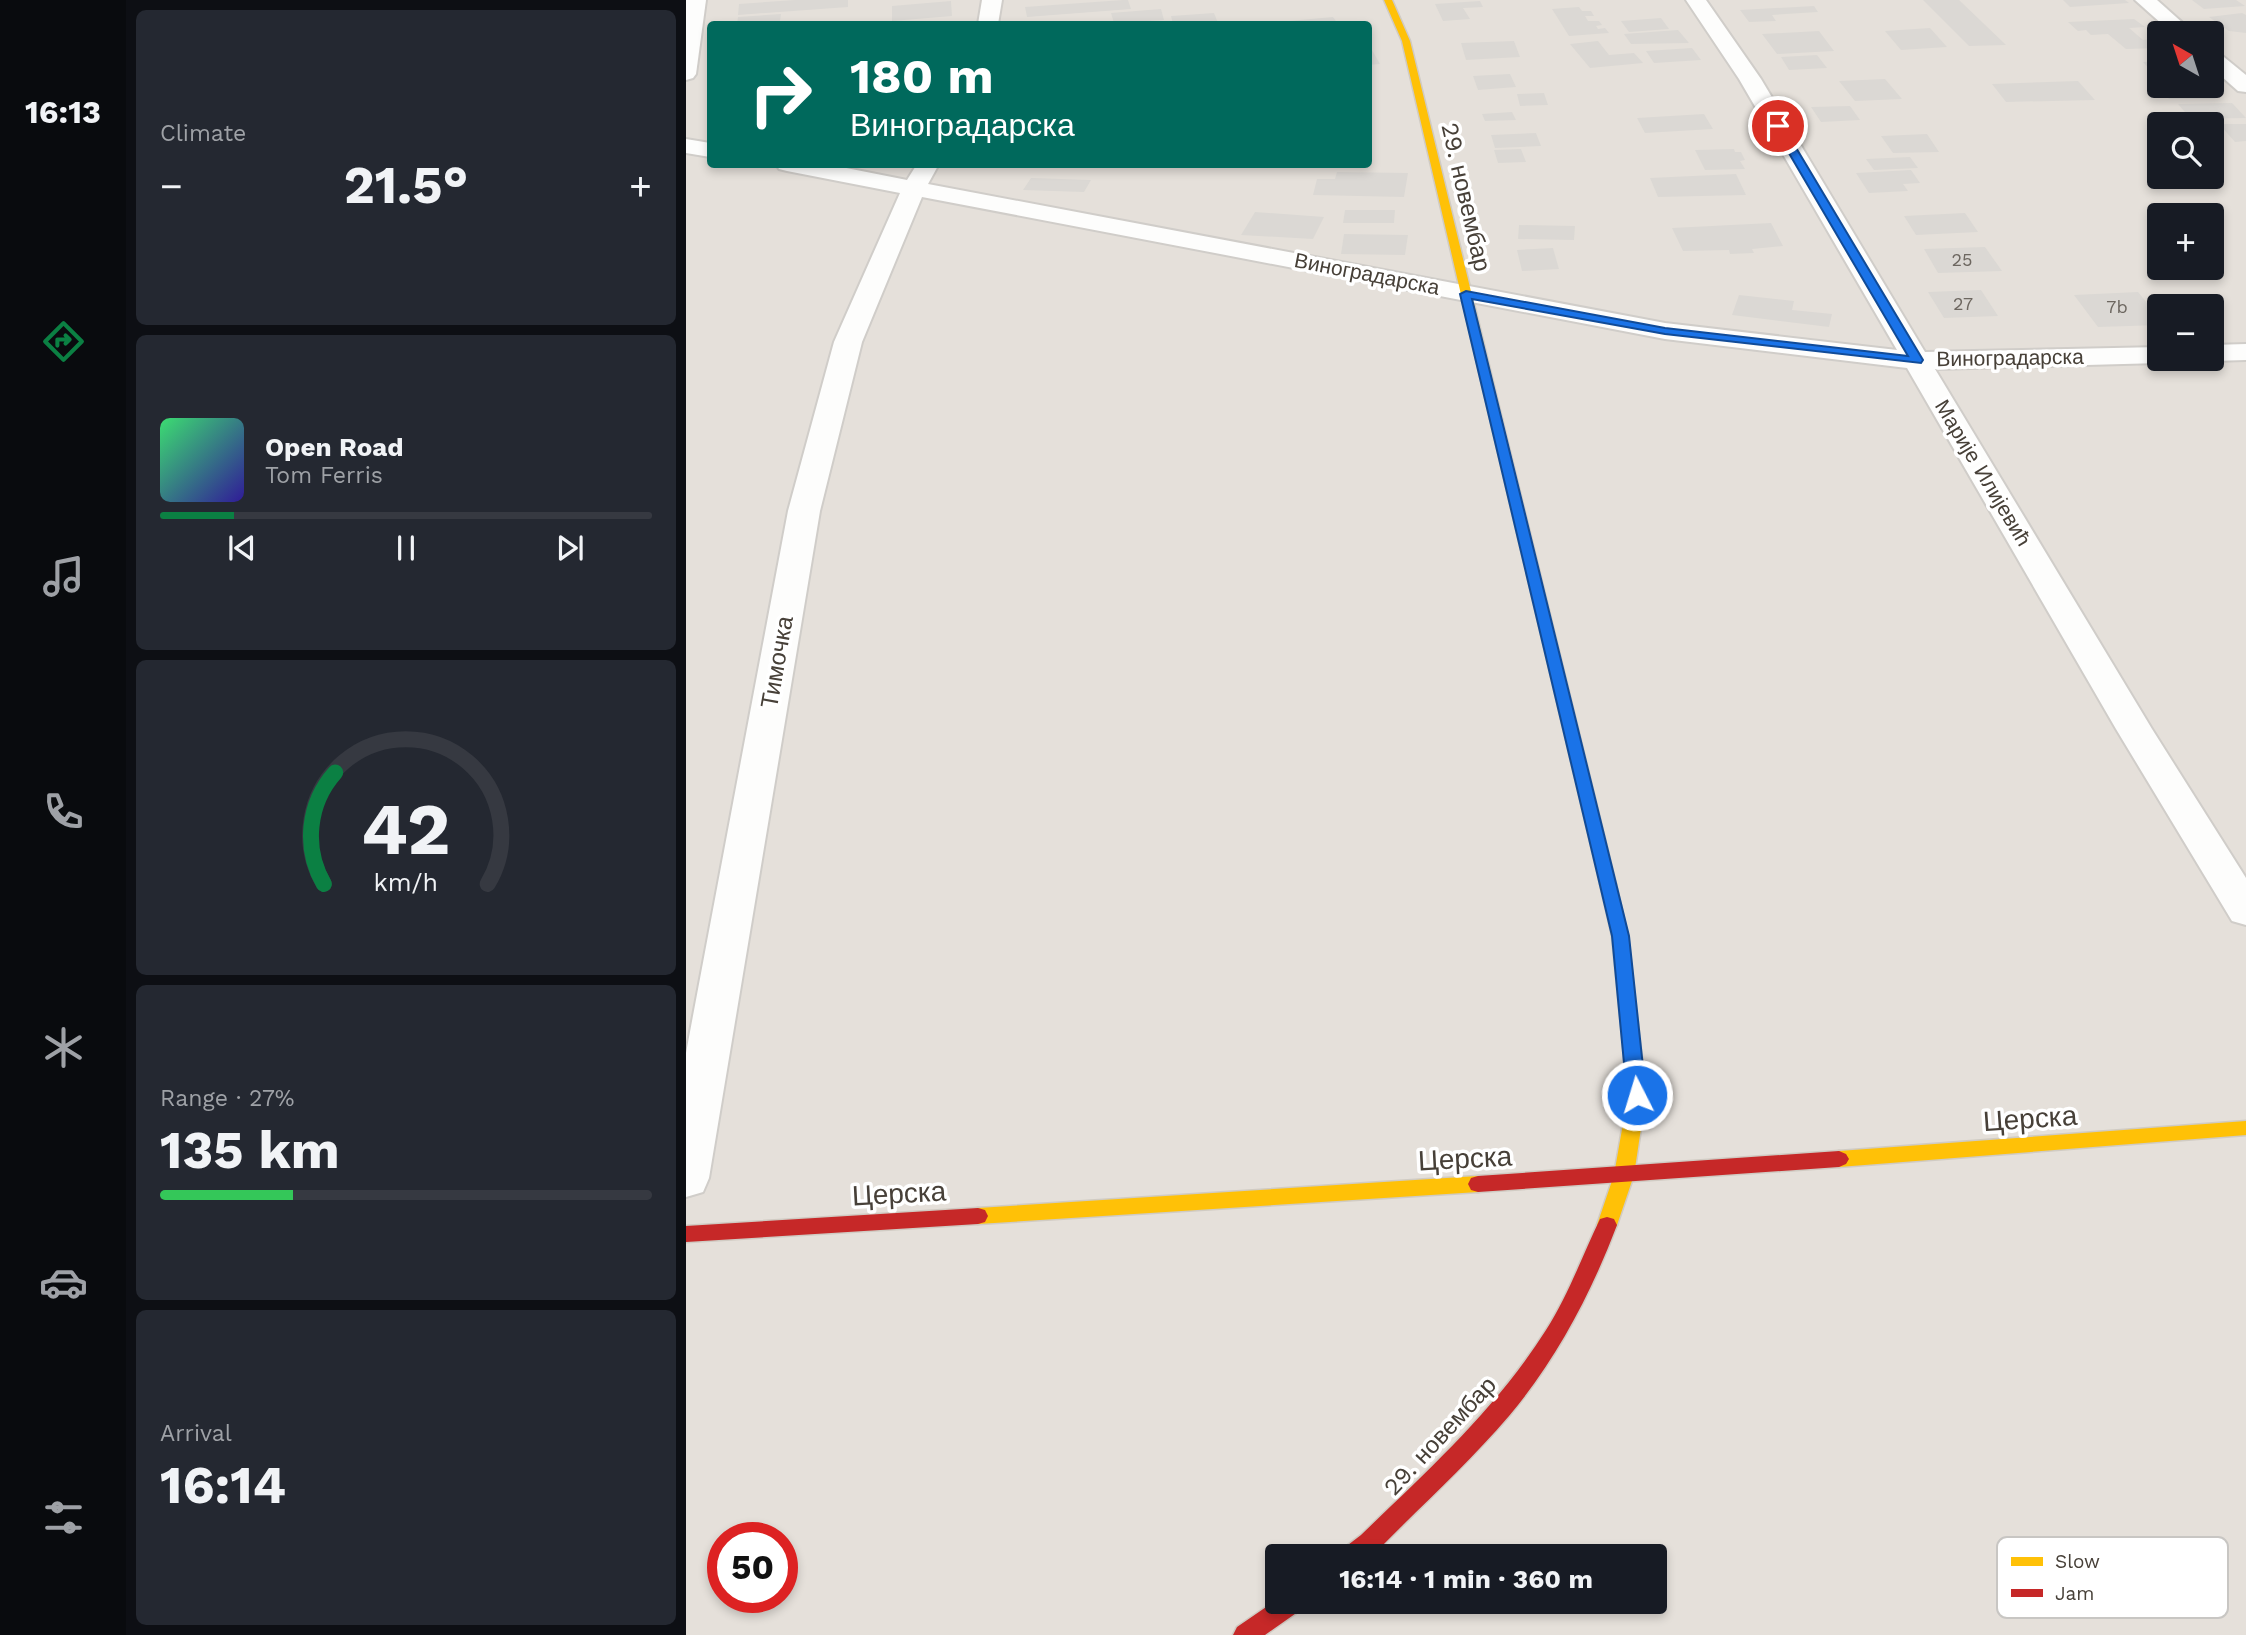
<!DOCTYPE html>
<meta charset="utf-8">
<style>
:root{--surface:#171b24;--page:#242831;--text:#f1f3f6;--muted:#9ea1a6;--line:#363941;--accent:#0b8043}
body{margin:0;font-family:"Work Sans",sans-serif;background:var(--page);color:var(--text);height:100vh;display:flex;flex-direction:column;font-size:26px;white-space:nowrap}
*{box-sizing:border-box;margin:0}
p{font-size:23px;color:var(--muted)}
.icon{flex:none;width:38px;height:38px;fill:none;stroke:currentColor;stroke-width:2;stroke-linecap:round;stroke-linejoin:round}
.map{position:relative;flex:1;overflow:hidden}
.sheet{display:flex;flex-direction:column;gap:10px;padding:10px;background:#0d0f14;width:560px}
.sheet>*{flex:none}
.hud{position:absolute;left:21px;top:21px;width:665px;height:147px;border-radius:7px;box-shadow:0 4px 10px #0003;background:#00695c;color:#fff;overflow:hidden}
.needle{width:46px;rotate:321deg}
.fabs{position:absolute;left:1461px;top:21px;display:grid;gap:14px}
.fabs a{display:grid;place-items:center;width:77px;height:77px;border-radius:7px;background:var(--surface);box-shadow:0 4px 10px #0003;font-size:35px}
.speed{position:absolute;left:21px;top:1522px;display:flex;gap:14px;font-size:35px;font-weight:700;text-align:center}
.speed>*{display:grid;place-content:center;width:91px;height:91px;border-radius:50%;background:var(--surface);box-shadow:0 4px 10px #0003;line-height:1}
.speed .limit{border:10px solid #d22;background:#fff;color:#111}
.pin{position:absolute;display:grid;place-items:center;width:60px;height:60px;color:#fff;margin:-30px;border:4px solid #fff;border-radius:50%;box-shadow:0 2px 7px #0007}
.me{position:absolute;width:77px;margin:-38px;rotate:355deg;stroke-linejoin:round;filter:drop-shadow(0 0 5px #0008)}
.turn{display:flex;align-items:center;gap:24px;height:147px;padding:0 28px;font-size:32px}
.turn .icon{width:91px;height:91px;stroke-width:2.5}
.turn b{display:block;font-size:49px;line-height:60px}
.big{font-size:52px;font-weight:700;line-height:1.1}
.sheet .card{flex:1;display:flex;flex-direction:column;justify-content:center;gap:10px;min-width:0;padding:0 24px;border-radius:10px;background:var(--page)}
.sheet .dial{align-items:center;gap:0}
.dial svg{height:182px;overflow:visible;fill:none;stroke:var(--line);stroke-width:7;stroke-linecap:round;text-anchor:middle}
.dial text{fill:var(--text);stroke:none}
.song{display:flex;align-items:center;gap:21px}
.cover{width:84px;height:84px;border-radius:10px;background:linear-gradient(135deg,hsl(140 70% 55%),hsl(250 70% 35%))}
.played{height:7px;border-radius:4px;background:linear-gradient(90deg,var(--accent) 15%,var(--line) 15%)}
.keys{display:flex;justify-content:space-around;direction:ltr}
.heat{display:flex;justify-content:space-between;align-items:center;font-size:38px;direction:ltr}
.charge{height:10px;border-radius:5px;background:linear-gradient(90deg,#34c759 27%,var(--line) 0)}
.trip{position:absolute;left:579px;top:1544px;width:402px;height:70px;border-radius:7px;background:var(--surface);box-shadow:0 4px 10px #0003;font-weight:700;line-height:70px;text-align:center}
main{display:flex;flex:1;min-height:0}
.dock{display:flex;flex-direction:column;width:126px;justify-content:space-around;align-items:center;background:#090b0e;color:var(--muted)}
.dock .icon{width:49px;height:49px}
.dock .selected{color:var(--accent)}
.dock b{font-size:32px;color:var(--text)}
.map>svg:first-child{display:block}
.residential{fill:#e5e0da;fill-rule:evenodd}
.building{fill:#dbd8d4}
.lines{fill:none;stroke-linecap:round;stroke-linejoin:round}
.street-casing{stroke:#d0cdc9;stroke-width:4}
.slow-casing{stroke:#d0cbc3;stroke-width:3}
.jam-casing{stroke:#d0cbc3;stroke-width:3}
.street{fill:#fdfdfc;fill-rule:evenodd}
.slow{fill:#ffc107;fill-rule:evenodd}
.jam{fill:#c62828;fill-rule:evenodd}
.route{fill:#1a73e8;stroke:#114b97;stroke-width:2}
.labels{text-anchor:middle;stroke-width:7;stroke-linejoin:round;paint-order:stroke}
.far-number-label{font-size:18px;fill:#6d6760}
.far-street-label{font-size:21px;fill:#474038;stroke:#fff}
.street-label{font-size:24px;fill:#474038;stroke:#fff}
.near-street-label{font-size:28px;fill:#474038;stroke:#fff}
.key{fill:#fff;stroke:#c8c6c3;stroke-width:2}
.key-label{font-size:19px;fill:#474038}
</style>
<main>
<nav class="dock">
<b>16:13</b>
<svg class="icon selected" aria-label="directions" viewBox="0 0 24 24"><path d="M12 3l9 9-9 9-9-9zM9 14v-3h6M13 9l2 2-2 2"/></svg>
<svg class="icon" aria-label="music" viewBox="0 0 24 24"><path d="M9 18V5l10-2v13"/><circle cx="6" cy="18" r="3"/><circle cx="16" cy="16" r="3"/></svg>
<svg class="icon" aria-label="phone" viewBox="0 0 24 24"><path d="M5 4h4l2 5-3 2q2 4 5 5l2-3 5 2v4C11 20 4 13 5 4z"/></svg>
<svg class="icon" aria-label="climate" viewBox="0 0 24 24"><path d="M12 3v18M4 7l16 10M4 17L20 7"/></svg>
<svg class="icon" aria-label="car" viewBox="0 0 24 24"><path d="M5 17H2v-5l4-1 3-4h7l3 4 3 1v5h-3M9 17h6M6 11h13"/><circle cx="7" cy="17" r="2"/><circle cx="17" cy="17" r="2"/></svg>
<svg class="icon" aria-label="filters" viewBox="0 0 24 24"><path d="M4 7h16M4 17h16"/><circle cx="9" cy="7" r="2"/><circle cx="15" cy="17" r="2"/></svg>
</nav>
<section class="sheet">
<div class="card"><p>Climate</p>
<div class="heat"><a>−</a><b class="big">21.5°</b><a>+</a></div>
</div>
<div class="card">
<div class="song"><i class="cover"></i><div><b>Open Road</b><p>Tom Ferris</p></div></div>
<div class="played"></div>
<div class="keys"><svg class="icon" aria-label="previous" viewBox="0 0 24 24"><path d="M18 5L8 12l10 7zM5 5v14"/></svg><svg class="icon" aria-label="pause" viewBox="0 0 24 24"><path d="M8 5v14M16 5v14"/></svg><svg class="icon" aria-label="next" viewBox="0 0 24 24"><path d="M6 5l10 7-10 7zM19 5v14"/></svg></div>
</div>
<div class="card dial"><svg viewBox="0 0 100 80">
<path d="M14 69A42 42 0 1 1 86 69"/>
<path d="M14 69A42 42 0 0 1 19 20" stroke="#0b8043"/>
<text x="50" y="56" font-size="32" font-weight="700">42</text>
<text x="50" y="72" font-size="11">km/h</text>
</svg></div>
<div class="card"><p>Range · 27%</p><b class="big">135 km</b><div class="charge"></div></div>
<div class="card"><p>Arrival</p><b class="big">16:14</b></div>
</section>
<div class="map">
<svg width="1560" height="1635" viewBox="0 0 1560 1635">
<rect width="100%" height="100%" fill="#f2efec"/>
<!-- residential -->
<path class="residential" d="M0,0H1560V1635H0ZM24,24H682V164H24ZM1474,33H1526V86H1474ZM1474,124H1526V177H1474ZM1474,215H1526V268H1474ZM1474,306H1526V359H1474ZM37,1538H96V1598H37ZM592,1556H970V1601H592Z"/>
<!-- building -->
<g class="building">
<polygon points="109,0 162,0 162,7 52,15 53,4"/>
<polygon points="437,0 442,0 445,9 341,17 339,7"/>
<polygon points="1237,0 1273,0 1320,45 1283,46"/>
<polygon points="1377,0 1439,0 1443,3 1384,7"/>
<polygon points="1506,0 1550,0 1559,6 1518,9"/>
<polygon points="265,1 266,16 206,21 206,6"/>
<polygon points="794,1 797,7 777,8 784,19 757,21 749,4"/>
<polygon points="1128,6 1132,12 1086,15 1090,21 1063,22 1054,10"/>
<polygon points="893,7 896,11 905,11 908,16 899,16 902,21 913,21 916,25 910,26 912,29 919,28 923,33 883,36 866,9"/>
<polygon points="475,9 478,20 428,23 425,13"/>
<polygon points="528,13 532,23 487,24 485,16"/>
<polygon points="1556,13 1560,15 1560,33 1543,31 1523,17"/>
<polygon points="95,14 94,21 51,24 52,17"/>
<polygon points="647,17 652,24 594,24 592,22"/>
<polygon points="975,18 983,29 943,32 935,21"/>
<polygon points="1448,19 1459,27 1443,28 1457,40 1466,39 1474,48 1440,49 1422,34 1405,35 1400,30 1392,31 1382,22"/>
<polygon points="1244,28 1261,47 1215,50 1199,31"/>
<polygon points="992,30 1003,43 945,44 938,34"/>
<polygon points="1133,31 1148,51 1091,54 1076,34"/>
<polygon points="828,41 834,57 780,60 775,43"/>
<polygon points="912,41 923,55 948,53 957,63 904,68 884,44"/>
<polygon points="1006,48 1015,60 968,63 960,51"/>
<polygon points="686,50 694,64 682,65 682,51"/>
<polygon points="1131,55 1141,68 1103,70 1095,57"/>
<polygon points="1474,61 1474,81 1457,62"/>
<polygon points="824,74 830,87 792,90 787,76"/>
<polygon points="1199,79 1216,99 1169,101 1153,81"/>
<polygon points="1392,81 1409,100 1320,102 1306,84"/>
<polygon points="1468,82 1474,82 1474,86 1518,86 1530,99 1483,99"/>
<polygon points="858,93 862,105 834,106 831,94"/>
<polygon points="1546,103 1560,118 1505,119 1492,104"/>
<polygon points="1164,106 1174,120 1135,122 1125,107"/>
<polygon points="826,112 830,120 799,121 796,114"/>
<polygon points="1018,114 1027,129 959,133 951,118"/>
<polygon points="1533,124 1560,124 1560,141 1549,142"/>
<polygon points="850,133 855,146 809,148 805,135"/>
<polygon points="1241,134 1253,152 1207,153 1195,136"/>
<polygon points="835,149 840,162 812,163 808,150"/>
<polygon points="1048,149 1049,152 1055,152 1059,160 1054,161 1059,169 1019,170 1009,150"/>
<polygon points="1224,157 1232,168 1188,170 1180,159"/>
<polygon points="1225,170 1234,183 1217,184 1222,191 1183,193 1170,173"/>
<polygon points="651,172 722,173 718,197 627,195 631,179 649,179"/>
<polygon points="1050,174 1060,195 972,197 964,178"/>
<polygon points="345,178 405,180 398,192 337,190"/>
<polygon points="659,210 709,210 708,223 657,223"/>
<polygon points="569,212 638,217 627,239 555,235"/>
<polygon points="1279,213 1292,232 1230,235 1218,216"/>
<polygon points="1085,223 1097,246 1066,249 1068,253 1044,254 1043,250 997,251 986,228"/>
<polygon points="833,225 889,226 888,240 832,239"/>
<polygon points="658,234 722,235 719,255 655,254"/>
<polygon points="1299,247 1316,271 1252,273 1238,249"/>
<polygon points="867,248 873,269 836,271 831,250"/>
<polygon points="1295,290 1312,316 1258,318 1242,292"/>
<polygon points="1452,292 1474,319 1474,325 1412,327 1388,295"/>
<polygon points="1053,295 1108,301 1106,310 1146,314 1143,327 1046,315"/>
</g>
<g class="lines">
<!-- street casing -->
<g class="street-casing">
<g id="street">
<polygon points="0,0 20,0 10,74 7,78 0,80"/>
<polygon points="296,0 316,0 312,24 292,24"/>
<polygon points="1000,0 1020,0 1075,79 1239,352 1474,347 1474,359 1485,359 1474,363 1249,369 1466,729 1560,878 1560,925 1546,921 1430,729 1221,368 979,339 236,197 176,342 134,511 23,1178 17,1192 0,1197 0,1053 102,511 148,342 214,193 101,171 93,169 90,164 140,164 221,180 231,164 253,164 242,184 979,323 1211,350 1053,79"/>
<polygon points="1449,0 1471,0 1508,33 1486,33"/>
<polygon points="1526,51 1533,53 1560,75 1560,92 1552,91 1526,68"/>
<polygon points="0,139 24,143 24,157 0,153"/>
<polygon points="1560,344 1560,360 1526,361 1516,359 1526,359 1526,345"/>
</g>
</g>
<!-- slow casing -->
<g class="slow-casing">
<g id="slow">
<polygon points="698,0 706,0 724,41 816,419 814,422 806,422 804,419 716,41"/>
<polygon points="922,878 930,884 942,936 960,1095 948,1175 931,1225 928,1231 921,1233 914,1231 911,1225 928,1175 942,1095 926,936 914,884"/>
<polygon points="1560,1121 1560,1135 1153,1167 1146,1164 1143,1159 1146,1154 1153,1151"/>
<polygon points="792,1176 799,1178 802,1184 799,1190 792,1192 292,1224 285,1222 282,1216 285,1210 292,1208"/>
</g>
</g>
<!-- jam casing -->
<g class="jam-casing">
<g id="jam">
<polygon points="810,415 816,419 930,884 922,890 914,884 804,419"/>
<polygon points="1153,1151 1160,1154 1163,1159 1160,1164 1153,1167 792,1192 785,1190 782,1184 785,1178 792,1176"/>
<polygon points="292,1208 299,1210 302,1216 299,1222 292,1224 0,1242 0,1226"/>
<path d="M921,1217L928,1219L931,1225C905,1294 870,1360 823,1416C782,1464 735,1506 691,1551L685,1556H655L658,1548L675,1535C742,1470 810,1409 860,1330C883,1294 896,1256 914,1219Z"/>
<polygon points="592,1599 592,1601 620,1601 616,1609 579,1635 547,1635 551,1627"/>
</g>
</g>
<!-- street -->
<use href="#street" class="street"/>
<!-- slow -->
<use href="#slow" class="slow"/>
<!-- jam -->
<use href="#jam" class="jam"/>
</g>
<!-- route -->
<polygon class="route" points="1092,123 1097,126 1237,360 1235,363 979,334 786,299 943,936 960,1095 957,1100 951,1102 944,1100 941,1095 926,936 774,294 780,291 979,328 1222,356 1087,126"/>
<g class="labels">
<!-- far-number labels -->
<g class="far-number-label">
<text x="1276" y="266">25</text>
<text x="1277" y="310">27</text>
<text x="1431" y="313">7b</text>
</g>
<!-- far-street labels -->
<g class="far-street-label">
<text transform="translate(681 274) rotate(11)" y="7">Виноградарска</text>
<text transform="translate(1324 358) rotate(-1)" y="7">Виноградарска</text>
<text transform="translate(1297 473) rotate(59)" y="7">Марије Илијевић</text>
</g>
<!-- street labels -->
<g class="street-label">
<text transform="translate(780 197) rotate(77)" y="8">29. новембар</text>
<text transform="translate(91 662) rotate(-80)" y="8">Тимочка</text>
<text transform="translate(754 1436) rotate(-47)" y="8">29. новембар</text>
</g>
<!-- near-street labels -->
<g class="near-street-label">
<text transform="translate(1344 1118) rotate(-4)" y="10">Церска</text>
<text transform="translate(779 1158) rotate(-3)" y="10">Церска</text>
<text transform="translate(213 1193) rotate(-3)" y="10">Церска</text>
</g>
</g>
<!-- legend -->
<rect x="1311" y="1537" width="231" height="81" rx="10" class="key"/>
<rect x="1325" y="1557" width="32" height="9" fill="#ffc107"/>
<rect x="1325" y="1589" width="32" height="8" fill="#c62828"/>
<g class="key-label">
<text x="1369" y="1568">Slow</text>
<text x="1369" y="1600">Jam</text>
</g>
</svg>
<div class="fabs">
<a><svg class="needle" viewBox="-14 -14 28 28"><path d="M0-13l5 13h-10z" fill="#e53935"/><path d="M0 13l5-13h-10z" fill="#9ea1a6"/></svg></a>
<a><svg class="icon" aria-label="search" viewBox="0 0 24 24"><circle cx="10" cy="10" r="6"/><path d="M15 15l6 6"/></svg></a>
<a>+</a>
<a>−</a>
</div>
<div class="speed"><div class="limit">50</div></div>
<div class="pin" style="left:1092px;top:126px;background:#d93025"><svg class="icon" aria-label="arrive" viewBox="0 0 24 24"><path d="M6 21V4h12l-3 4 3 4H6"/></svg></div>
<svg class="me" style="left:951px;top:1095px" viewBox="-20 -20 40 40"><circle r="17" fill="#1a73e8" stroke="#fff" stroke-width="3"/><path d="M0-11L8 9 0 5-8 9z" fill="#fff"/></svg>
<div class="trip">16:14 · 1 min · 360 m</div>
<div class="hud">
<div class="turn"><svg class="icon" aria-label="right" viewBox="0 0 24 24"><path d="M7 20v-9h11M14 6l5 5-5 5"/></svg><div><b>180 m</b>Виноградарска</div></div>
</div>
</div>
</main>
